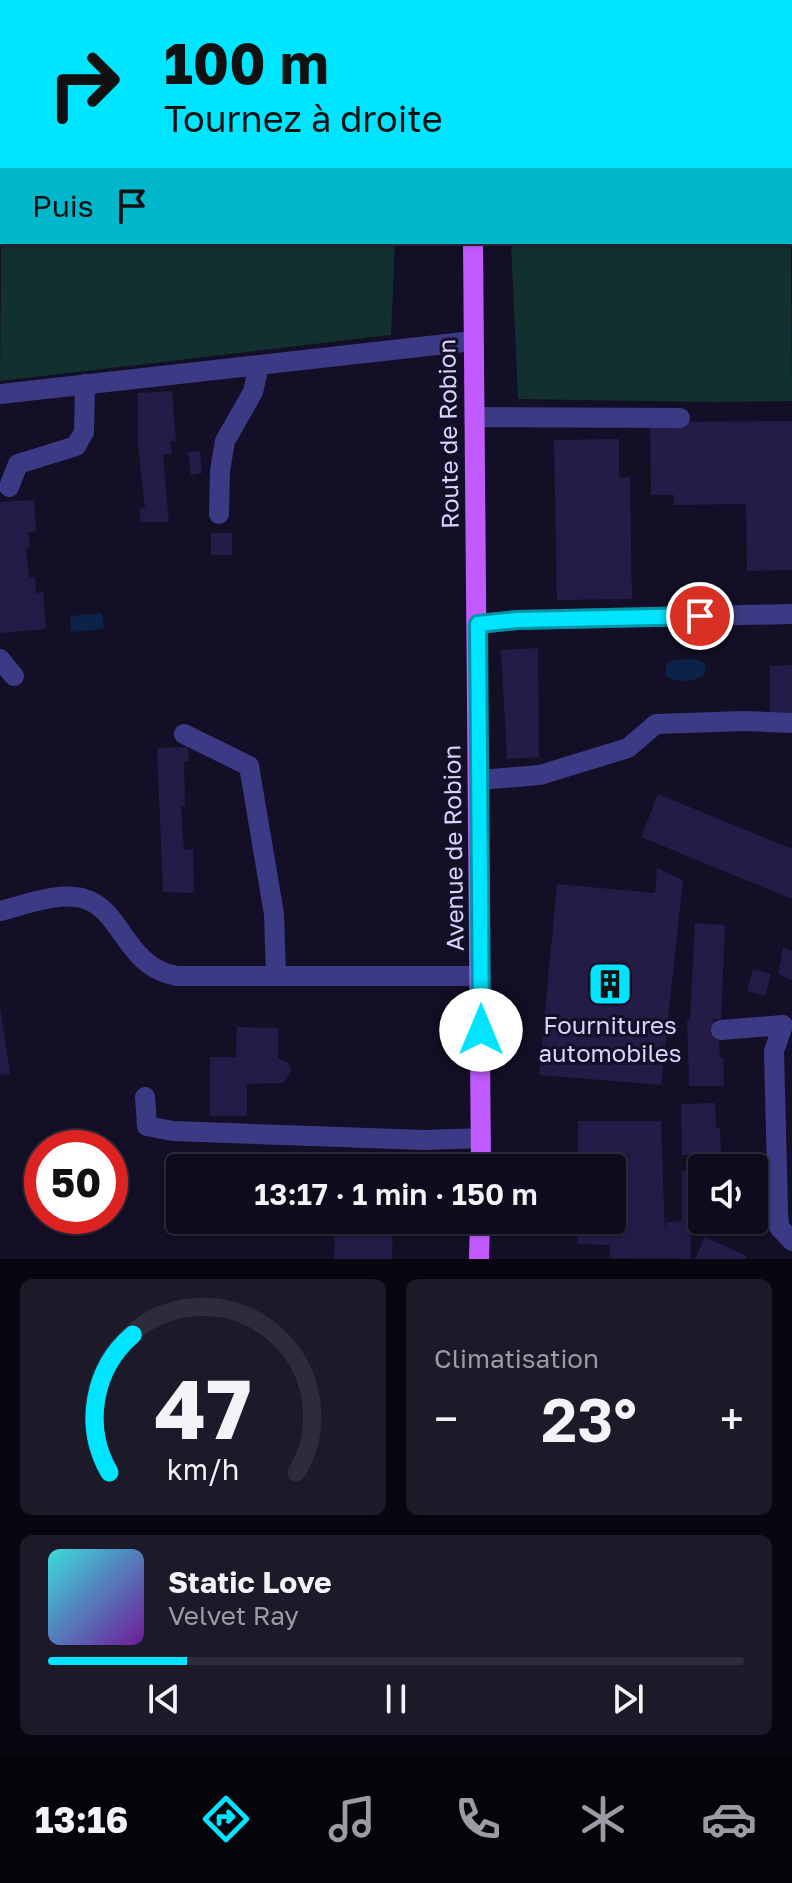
<!DOCTYPE html>
<html lang="fr">
<meta charset="utf-8">
<style>
:root{--surface:#0e0b1c;--page:#1c1929;--text:#f1f3f6;--muted:#9b9ba3;--line:#2e2b3b;--accent:#00e5ff}
body{margin:0;font-family:"Golos Text",sans-serif;background:var(--page);color:var(--text);height:100vh;display:flex;flex-direction:column;font-size:30px;white-space:nowrap}
*{box-sizing:border-box;margin:0}
p{font-size:26px;color:var(--muted)}
.icon{flex:none;width:44px;height:44px;fill:none;stroke:currentColor;stroke-width:2;stroke-linecap:round;stroke-linejoin:round}
.map{position:relative;height:1259px;overflow:hidden}
.drawer{display:flex;flex-direction:column;gap:20px;padding:20px;background:#08060f;flex:1}
.drawer>*{flex:none}
.top-card{position:absolute;left:0px;top:0px;width:792px;height:244px;box-shadow:0 2px 6px #0004,0 0 0 2px var(--line);background:#00e5ff;color:#111;overflow:hidden}
.buttons{position:absolute;left:688px;top:1154px;display:grid;gap:16px}
.buttons a{display:grid;place-items:center;width:80px;height:80px;border-radius:8px;background:var(--surface);box-shadow:0 2px 6px #0004,0 0 0 2px var(--line);font-size:40px}
.speed{position:absolute;left:24px;top:1130px;display:flex;gap:16px;font-size:40px;font-weight:700;text-align:center}
.speed>*{display:grid;place-content:center;width:104px;height:104px;border-radius:50%;background:var(--surface);box-shadow:0 2px 6px #0004,0 0 0 2px var(--line);line-height:1}
.speed .limit{border:12px solid #d22;background:#fff;color:#111}
.pin{position:absolute;display:grid;place-items:center;width:68px;height:68px;color:#fff;margin:-34px;border:4px solid #fff;border-radius:50%;box-shadow:0 2px 8px #0007}
.me{position:absolute;width:88px;margin:-44px;rotate:0deg;stroke-linejoin:round;filter:drop-shadow(0 0 6px #0008)}
.turn{display:flex;align-items:center;gap:28px;height:168px;padding:0 32px;font-size:36px}
.turn .icon{width:104px;height:104px;stroke-width:2.5}
.turn b{display:block;font-size:56px;line-height:68px}
.then{display:flex;align-items:center;height:76px;padding:0 32px;background:#0003;gap:16px;font-size:30px}
.big{font-size:60px;font-weight:600;line-height:1.1}
.drawer .widget{flex:1;display:flex;flex-direction:column;justify-content:center;gap:12px;min-width:0;padding:0 28px;border-radius:12px;background:var(--page)}
.drawer .dial{align-items:center;gap:0}
.dial svg{height:208px;overflow:visible;fill:none;stroke:var(--line);stroke-width:7;stroke-linecap:round;text-anchor:middle}
.dial text{fill:var(--text);stroke:none}
.song{display:flex;align-items:center;gap:24px}
.cover{width:96px;height:96px;border-radius:12px;background:linear-gradient(135deg,hsl(180 70% 55%),hsl(280 70% 35%))}
.played{height:8px;border-radius:4px;background:linear-gradient(90deg,var(--accent) 20%,var(--line) 20%)}
.keys{display:flex;justify-content:space-around;direction:ltr}
.heat{display:flex;justify-content:space-between;align-items:center;font-size:44px;direction:ltr}
.drawer .tiles{flex:1;display:grid;gap:20px;grid-template-columns:1fr 1fr}
.widget:last-child{grid-column:span 2}
.trip{position:absolute;left:166px;top:1154px;width:460px;height:80px;border-radius:8px;background:var(--surface);box-shadow:0 2px 6px #0004,0 0 0 2px var(--line);font-weight:600;line-height:80px;text-align:center}
.tabs{display:flex;height:128px;justify-content:space-around;align-items:center;background:#06040b;color:var(--muted)}
.tabs .icon{width:56px;height:56px}
.tabs .selected{color:var(--accent)}
.tabs b{font-size:36px;color:var(--text)}
.map>svg:first-child{display:block}
.green{fill:#12302f}
.water{fill:#0c2248}
.lines{fill:none;stroke-linecap:round;stroke-linejoin:round}
.stream{stroke:#0c2248;stroke-width:8}
.building{fill:#241b47}
.minor{stroke:#3d3a85;stroke-width:20}
.major{stroke:#c25bff;stroke-width:20}
.route-casing{stroke:#0095a6;stroke-width:20}
.route{stroke:#00e5ff;stroke-width:14}
.labels{text-anchor:middle;stroke-width:6;stroke-linejoin:round;paint-order:stroke}
.street-label{font-size:24px;fill:#d9d4ff;stroke:#130f26}
.poi-label{font-size:24px;fill:#d9d4ff;stroke:#130f26}
</style>
<div class="map">
<svg width="792" height="1259" viewBox="0 0 792 1259">
<rect width="100%" height="100%" fill="#130f26"/>
<!-- green -->
<g class="green">
<polygon points="0,0 428,0 2,2 2,6"/>
<polygon points="790,103 792,401 716,402 518,399 511,242 790,242"/>
<polygon points="2,157 2,242 395,242 391,335 0,381"/>
</g>
<!-- water -->
<g class="water">
<polygon points="102,613 104,629 71,632 70,616"/>
<path d="M695,659L704,663L706,669L703,676C693,682 676,683 666,676V665L672,660Z"/>
</g>
<g class="lines">
<!-- stream -->
<polyline class="stream" points="0,139 2,138"/>
</g>
<!-- building -->
<g class="building">
<polygon points="172,391 176,441 170,442 172,454 163,454 169,522 141,522 139,509 145,508 138,445 138,393"/>
<polygon points="792,421 792,570 747,571 746,504 674,505 674,495 651,495 650,422"/>
<polygon points="619,439 619,478 630,477 632,599 557,600 554,440"/>
<polygon points="200,451 202,473 191,475 188,452"/>
<polygon points="34,500 36,531 28,532 30,548 26,549 29,577 35,577 36,593 43,592 46,629 0,633 0,502"/>
<rect x="211" y="533" width="21" height="22"/>
<polygon points="538,648 539,757 507,759 501,650"/>
<polygon points="792,665 792,713 770,714 770,666"/>
<polygon points="188,747 189,761 184,761 185,806 181,806 184,850 193,849 194,893 163,892 157,748"/>
<polygon points="658,794 792,849 792,899 641,837"/>
<polygon points="657,868 683,880 661,1085 539,1075 557,884 655,893"/>
<polygon points="695,923 725,925 721,1019 713,1019 713,1035 719,1035 720,1058 723,1058 724,1086 689,1086 687,1020 690,1020"/>
<polygon points="783,947 792,951 792,980 778,974"/>
<polygon points="753,969 771,974 765,996 747,991"/>
<polygon points="0,1006 10,1074 0,1075"/>
<polygon points="237,1027 278,1028 278,1058 289,1063 291,1071 283,1083 247,1084 247,1116 210,1116 210,1057 236,1057"/>
<polygon points="715,1103 716,1128 720,1128 721,1154 682,1155 681,1104"/>
<polygon points="578,1121 661,1121 665,1230 666,1222 682,1221 682,1171 702,1171 702,1221 690,1221 691,1259 609,1258 610,1245 577,1244 578,1220 612,1220 612,1168 578,1168"/>
<polygon points="195,1220 306,1220 305,1232 194,1226"/>
<polygon points="335,1220 393,1220 392,1259 334,1259"/>
<polygon points="705,1237 747,1256 745,1259 695,1259"/>
</g>
<g class="lines">
<!-- minor -->
<g class="minor">
<polyline points="790,90 792,90"/>
<polyline points="0,394 473,341"/>
<polyline points="475,417 680,418"/>
<polyline points="9,487 18,464 76,446 84,432 85,384"/>
<polyline points="219,514 220,471 225,441 253,392 259,365"/>
<polyline points="478,624 517,620 792,614"/>
<polyline points="0,659 14,676"/>
<polyline points="184,734 249,766 274,914 276,976"/>
<polyline points="479,780 540,775 628,748 656,724 744,721 792,723"/>
<path d="M0,911C25,905 59,891 85,899C122,910 126,968 177,976H481"/>
<polyline points="721,1030 783,1025 774,1051 778,1211 779,1227 792,1241"/>
<polyline points="145,1097 147,1126 173,1131 425,1140 481,1138"/>
</g>
<!-- major -->
<g class="major">
<polyline points="474,2 474,0"/>
<polyline points="473,242 481,1168"/>
<polyline points="479,1259 480,1220"/>
</g>
</g>
<g class="lines">
<!-- route casing -->
<g class="route-casing">
<polyline id="route" points="481,1030 478,624 517,620 700,616"/>
</g>
<!-- route -->
<use href="#route" class="route"/>
</g>
<!-- icons -->
<defs>
<g id="building-square" transform="scale(2.3)"><rect x="-9" y="-9" width="18" height="18" rx="4" fill="#00e5ff" stroke="#130f26"/><path d="M-4-6H4V6H1V3H-1V6H-4ZM-2.5-4.3h1.7v1.8h-1.7ZM.8-4.3h1.7v1.8H.8ZM-2.5-1h1.7V.8h-1.7ZM.8-1h1.7V.8H.8Z" fill="#111"/></g>
</defs>
<g fill-rule="evenodd">
<use href="#building-square" x="610" y="984"/>
</g>
<g class="labels">
<!-- street labels -->
<g class="street-label">
<text transform="translate(449 434) rotate(-91)" y="8">Route de Robion</text>
<text transform="translate(454 848) rotate(-91)" y="8">Avenue de Robion</text>
</g>
<!-- poi labels -->
<g class="poi-label">
<text x="610" y="1034">Fournitures<tspan x="610" dy="28">automobiles</tspan></text>
</g>
</g>
</svg>
<div class="buttons">
<a><svg class="icon" aria-label="sound" viewBox="0 0 24 24"><path d="M4 9h4l5-4v14l-5-4H4zM17 9q2 3 0 6"/></svg></a>
</div>
<div class="speed"><div class="limit">50</div></div>
<div class="pin" style="left:700px;top:616px;background:#d93025"><svg class="icon" aria-label="arrive" viewBox="0 0 24 24"><path d="M6 21V4h12l-3 4 3 4H6"/></svg></div>
<svg class="me" style="left:481px;top:1030px" viewBox="-20 -20 40 40"><circle r="19" fill="#fff"/><path d="M0-13L10 11 0 6-10 11z" fill="#00e5ff"/></svg>
<div class="trip">13:17 · 1 min · 150 m</div>
<div class="top-card">
<div class="turn"><svg class="icon" aria-label="right" viewBox="0 0 24 24"><path d="M7 20v-9h11M14 6l5 5-5 5"/></svg><div><b>100 m</b>Tournez à droite</div></div>
<div class="then">Puis<svg class="icon" aria-label="arrive" viewBox="0 0 24 24"><path d="M6 21V4h12l-3 4 3 4H6"/></svg></div>
</div>
</div>
<section class="drawer">
<div class="tiles">
<div class="widget dial"><svg viewBox="0 0 100 80">
<path d="M14 69A42 42 0 1 1 86 69"/>
<path d="M14 69A42 42 0 0 1 23 16" stroke="#00e5ff"/>
<text x="50" y="56" font-size="32" font-weight="700">47</text>
<text x="50" y="72" font-size="11">km/h</text>
</svg></div>
<div class="widget"><p>Climatisation</p>
<div class="heat"><a>−</a><b class="big">23°</b><a>+</a></div>
</div>
<div class="widget">
<div class="song"><i class="cover"></i><div><b>Static Love</b><p>Velvet Ray</p></div></div>
<div class="played"></div>
<div class="keys"><svg class="icon" aria-label="previous" viewBox="0 0 24 24"><path d="M18 5L8 12l10 7zM5 5v14"/></svg><svg class="icon" aria-label="pause" viewBox="0 0 24 24"><path d="M8 5v14M16 5v14"/></svg><svg class="icon" aria-label="next" viewBox="0 0 24 24"><path d="M6 5l10 7-10 7zM19 5v14"/></svg></div>
</div>
</div>
</section>
<nav class="tabs">
<b>13:16</b>
<svg class="icon selected" aria-label="directions" viewBox="0 0 24 24"><path d="M12 3l9 9-9 9-9-9zM9 14v-3h6M13 9l2 2-2 2"/></svg>
<svg class="icon" aria-label="music" viewBox="0 0 24 24"><path d="M9 18V5l10-2v13"/><circle cx="6" cy="18" r="3"/><circle cx="16" cy="16" r="3"/></svg>
<svg class="icon" aria-label="phone" viewBox="0 0 24 24"><path d="M5 4h4l2 5-3 2q2 4 5 5l2-3 5 2v4C11 20 4 13 5 4z"/></svg>
<svg class="icon" aria-label="climate" viewBox="0 0 24 24"><path d="M12 3v18M4 7l16 10M4 17L20 7"/></svg>
<svg class="icon" aria-label="car" viewBox="0 0 24 24"><path d="M5 17H2v-5l4-1 3-4h7l3 4 3 1v5h-3M9 17h6M6 11h13"/><circle cx="7" cy="17" r="2"/><circle cx="17" cy="17" r="2"/></svg>
</nav>
